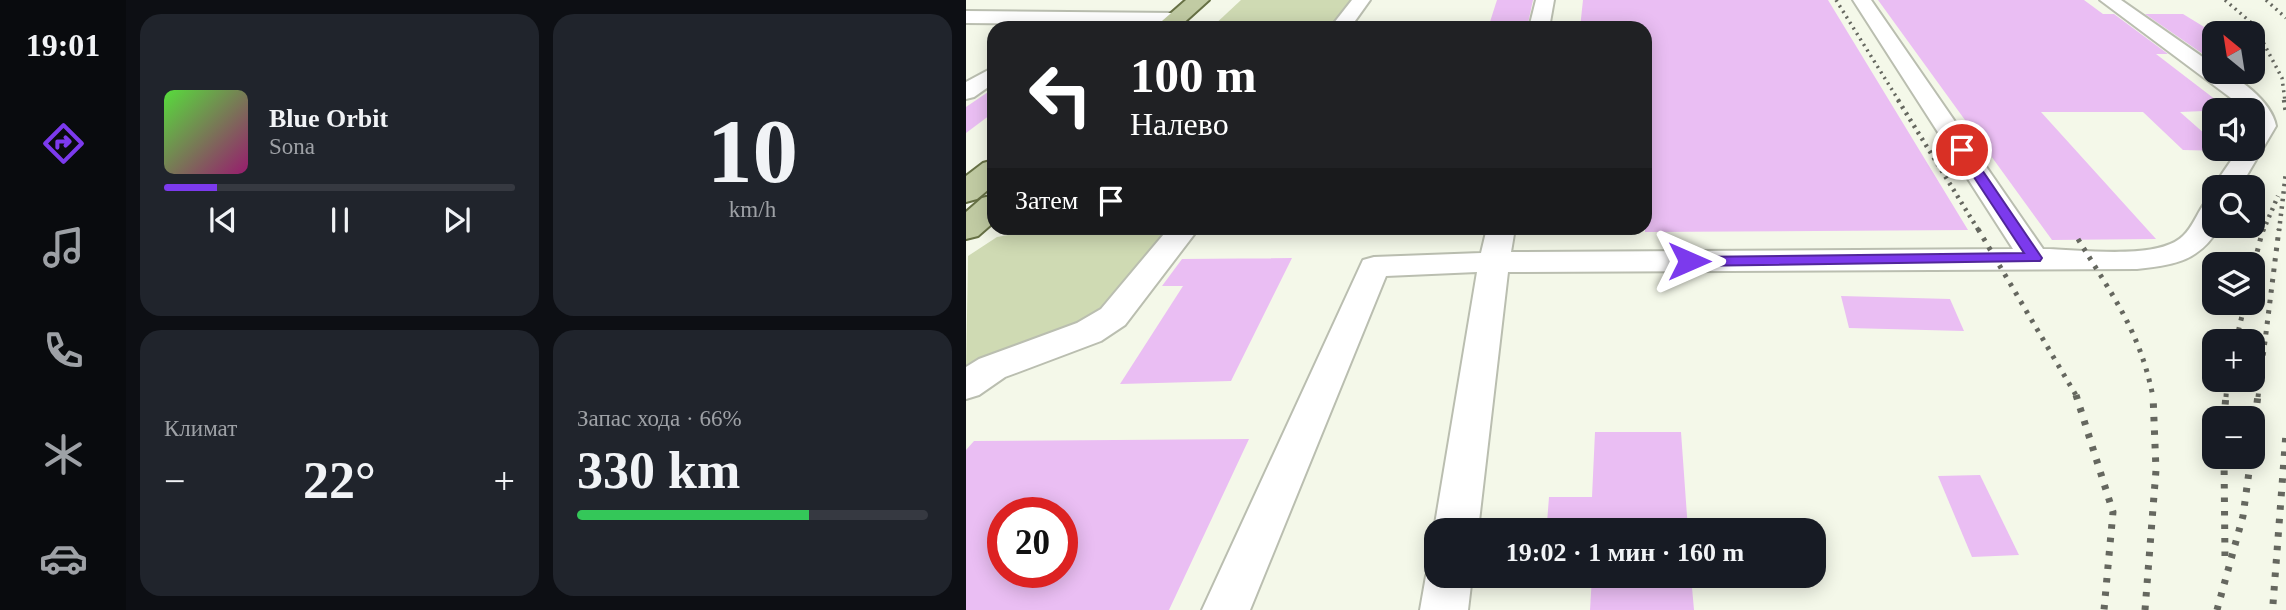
<!DOCTYPE html>
<html lang="ru">
<meta charset="utf-8">
<style>
:root{--surface:#171b24;--page:#20242c;--text:#f1f3f6;--muted:#9ea1a6;--line:#363941;--accent:#7c3aed}
body{margin:0;font-family:Georgia,serif;background:var(--page);color:var(--text);height:100vh;display:flex;flex-direction:column;font-size:26px;white-space:nowrap}
*{box-sizing:border-box;margin:0}
p{font-size:23px;color:var(--muted)}
.icon{flex:none;width:38px;height:38px;fill:none;stroke:currentColor;stroke-width:2;stroke-linecap:round;stroke-linejoin:round}
.map{position:relative;flex:1;overflow:hidden}
.side{display:flex;flex-direction:column;gap:14px;padding:14px;background:#0d0f14;width:840px}
.side>*{flex:none}
.banner{position:absolute;left:21px;top:21px;width:665px;height:214px;border-radius:21px;box-shadow:0 4px 18px #0003;background:#202124;color:#fff;overflow:hidden}
.needle{width:46px;rotate:330deg}
.tools{position:absolute;left:1236px;top:21px;display:grid;gap:14px}
.tools a{display:grid;place-items:center;width:63px;height:63px;border-radius:14px;background:var(--surface);box-shadow:0 4px 18px #0003;font-size:35px}
.speed{position:absolute;left:21px;top:497px;display:flex;gap:14px;font-size:35px;font-weight:700;text-align:center}
.speed>*{display:grid;place-content:center;width:91px;height:91px;border-radius:50%;background:var(--surface);box-shadow:0 4px 18px #0003;line-height:1}
.speed .limit{border:10px solid #d22;background:#fff;color:#111}
.pin{position:absolute;display:grid;place-items:center;width:60px;height:60px;color:#fff;margin:-30px;border:4px solid #fff;border-radius:50%;box-shadow:0 2px 7px #0007}
.me{position:absolute;width:77px;margin:-38px;rotate:90deg;stroke-linejoin:round;filter:drop-shadow(0 0 5px #0008)}
.turn{display:flex;align-items:center;gap:24px;height:147px;padding:0 28px;font-size:32px}
.turn .icon{width:91px;height:91px;stroke-width:2.5}
.turn b{display:block;font-size:49px;line-height:60px}
.then{display:flex;align-items:center;height:66px;padding:0 28px;background:#0003;gap:14px;font-size:26px}
.big{font-size:52px;font-weight:800;line-height:1.1}
.side .widget{flex:1;display:flex;flex-direction:column;justify-content:center;gap:10px;min-width:0;padding:0 24px;border-radius:21px;background:var(--page)}
.side .dial{align-items:center;gap:0}
.dial b{font-size:91px;line-height:1}
.song{display:flex;align-items:center;gap:21px}
.cover{width:84px;height:84px;border-radius:10px;background:linear-gradient(135deg,hsl(110 70% 55%),hsl(320 70% 35%))}
.played{height:7px;border-radius:4px;background:linear-gradient(90deg,var(--accent) 15%,var(--line) 15%)}
.keys{display:flex;justify-content:space-around;direction:ltr}
.heat{display:flex;justify-content:space-between;align-items:center;font-size:38px;direction:ltr}
.charge{height:10px;border-radius:5px;background:linear-gradient(90deg,#34c759 66%,var(--line) 0)}
.side .tiles{flex:1;display:grid;gap:14px;grid-template-columns:repeat(2,1fr)}
.trip{position:absolute;left:458px;top:518px;width:402px;height:70px;border-radius:21px;background:var(--surface);box-shadow:0 4px 18px #0003;font-weight:800;line-height:70px;text-align:center}
main{display:flex;flex:1;min-height:0}
.tab-bar{display:flex;flex-direction:column;width:126px;justify-content:space-around;align-items:center;background:#090b0e;color:var(--muted)}
.tab-bar .icon{width:49px;height:49px}
.tab-bar .current{color:var(--accent)}
.tab-bar b{font-size:32px;color:var(--text)}
.map>svg:first-child{display:block}
.green{fill:#cfdab3}
.building{fill:#eabef3;fill-rule:evenodd}
.lines{fill:none;stroke-linecap:round;stroke-linejoin:round}
.minor-casing{stroke:#babeb0;stroke-width:4}
.major-casing{stroke:#677145;stroke-width:4}
.minor{fill:#fff;fill-rule:evenodd}
.major{fill:#c1cba3;fill-rule:evenodd}
.rail-far3{stroke:#65675f;stroke-width:3.5;stroke-dasharray:2 4.5;stroke-linecap:butt}
.rail-far2{stroke:#65675f;stroke-width:4.5;stroke-dasharray:2.5 5;stroke-linecap:butt}
.rail-far1{stroke:#65675f;stroke-width:5;stroke-dasharray:3.5 7;stroke-linecap:butt}
.rail{stroke:#65675f;stroke-width:7;stroke-dasharray:4.5 9;stroke-linecap:butt}
.route{fill:#7c3aed;stroke:#51269a;stroke-width:2}
</style>
<main>
<nav class="tab-bar">
<b>19:01</b>
<svg class="icon current" aria-label="directions" viewBox="0 0 24 24"><path d="M12 3l9 9-9 9-9-9zM9 14v-3h6M13 9l2 2-2 2"/></svg>
<svg class="icon" aria-label="music" viewBox="0 0 24 24"><path d="M9 18V5l10-2v13"/><circle cx="6" cy="18" r="3"/><circle cx="16" cy="16" r="3"/></svg>
<svg class="icon" aria-label="phone" viewBox="0 0 24 24"><path d="M5 4h4l2 5-3 2q2 4 5 5l2-3 5 2v4C11 20 4 13 5 4z"/></svg>
<svg class="icon" aria-label="climate" viewBox="0 0 24 24"><path d="M12 3v18M4 7l16 10M4 17L20 7"/></svg>
<svg class="icon" aria-label="car" viewBox="0 0 24 24"><path d="M5 17H2v-5l4-1 3-4h7l3 4 3 1v5h-3M9 17h6M6 11h13"/><circle cx="7" cy="17" r="2"/><circle cx="17" cy="17" r="2"/></svg>
</nav>
<section class="side">
<div class="tiles">
<div class="widget">
<div class="song"><i class="cover"></i><div><b>Blue Orbit</b><p>Sona</p></div></div>
<div class="played"></div>
<div class="keys"><svg class="icon" aria-label="previous" viewBox="0 0 24 24"><path d="M18 5L8 12l10 7zM5 5v14"/></svg><svg class="icon" aria-label="pause" viewBox="0 0 24 24"><path d="M8 5v14M16 5v14"/></svg><svg class="icon" aria-label="next" viewBox="0 0 24 24"><path d="M6 5l10 7-10 7zM19 5v14"/></svg></div>
</div>
<div class="widget dial"><b>10</b><p>km/h</p></div>
<div class="widget"><p>Климат</p>
<div class="heat"><a>−</a><b class="big">22°</b><a>+</a></div>
</div>
<div class="widget"><p>Запас хода · 66%</p><b class="big">330 km</b><div class="charge"></div></div>
</div>
</section>
<div class="map">
<svg width="1320" height="610" viewBox="0 0 1320 610">
<rect width="100%" height="100%" fill="#f4f8e9"/>
<!-- green -->
<g class="green">
<polygon points="275,0 389,0 369,28 245,28"/>
<polygon points="200,228 206,236 136,321 0,375 2,256 31,237 69,230"/>
</g>
<!-- building -->
<g class="building">
<polygon points="531,0 567,0 561,28 522,28"/>
<polygon points="617,0 862,0 1002,230 679,232 679,28 614,28"/>
<polygon points="912,0 1118,0 1137,14 1148,14 1202,54 1190,54 1263,110 1214,112 1248,142 1248,149 1258,151 1217,150 1177,112 1075,112 1190,239 1086,240"/>
<polygon points="1179,14 1217,14 1248,33 1248,54 1237,54"/>
<polygon points="28,88 28,112 0,133 0,107"/>
<polygon points="326,258 265,381 154,384 217,286 196,286 216,259"/>
<polygon points="875,296 984,299 998,331 883,328"/>
<polygon points="629,432 715,432 722,530 627,530 628,523 581,523 583,497 626,497"/>
<path d="M283,439L203,610H0V450L8,441ZM37,513H96V572H37Z"/>
<polygon points="1014,475 1053,555 1006,557 972,476"/>
<polygon points="626,576 725,576 728,610 624,610"/>
</g>
<g class="lines">
<!-- minor casing -->
<g class="minor-casing">
<g id="minor">
<polygon points="386,0 404,0 384,28 364,28"/>
<polygon points="570,0 588,0 583,28 563,28"/>
<path d="M887,0H905L1077,249C1111,249 1192,261 1217,236C1226,228 1231,214 1238,204L1248,202V226H1254C1234,261 1209,265 1171,269L542,272L512,530H471V537L468,530L511,272L420,276L284,610H236L397,260L408,257L515,253L521,228H549L545,252L1047,249Z"/>
<path d="M1134,0H1155L1248,65V72C1271,72 1306,103 1310,126L1274,187H1247L1273,149H1286V110H1281Z"/>
<polygon points="0,11 209,13 218,19 209,25 0,23"/>
<polygon points="28,67 28,83 8,97 0,99 0,82"/>
<polygon points="203,228 233,228 159,325 135,341 39,377 13,395 0,399 0,367 13,359 111,323 135,309"/>
<polygon points="471,559 471,576 506,576 502,610 454,610 460,576 466,560"/>
</g>
</g>
<!-- major casing -->
<g class="major-casing">
<g id="major">
<polygon points="220,0 243,0 212,28 188,28"/>
<polygon points="28,160 28,185 11,199 0,202 0,176 17,163"/>
<polygon points="28,195 28,222 12,236 0,239 0,212 16,198"/>
</g>
</g>
<!-- minor -->
<use href="#minor" class="minor"/>
<!-- major -->
<use href="#major" class="major"/>
<!-- rail-far3 -->
<g class="rail-far3">
<polyline points="870,0 933,101"/>
<polyline points="1259,0 1288,25 1316,78 1319,101"/>
<polyline points="1300,0 1320,18"/>
</g>
<!-- rail-far2 -->
<g class="rail-far2">
<polyline points="932,100 1013,231"/>
<polyline points="1318,100 1320,113"/>
<polyline points="1297,231 1312,196"/>
<polyline points="1313,231 1320,172"/>
</g>
<!-- rail-far1 -->
<g class="rail-far1">
<polyline points="1012,229 1111,397"/>
<path d="M1112,239C1146,295 1174,331 1187,397"/>
<polyline points="1286,272 1297,229"/>
<polyline points="1270,341 1279,303"/>
<polyline points="1260,397 1261,380"/>
<polyline points="1292,397 1313,229"/>
</g>
<!-- rail -->
<g class="rail">
<polyline points="1110,395 1147,512 1138,610"/>
<polyline points="1258,418 1260,395"/>
<polyline points="1286,443 1292,395"/>
<polyline points="1258,457 1259,559"/>
<polyline points="1307,604 1320,433"/>
<polyline points="1179,610 1190,470 1187,395"/>
<polyline points="1251,610 1277,516 1285,457"/>
</g>
</g>
<!-- route -->
<polygon class="route" points="996,147 1001,148 1074,255 1076,258 1074,261 723,266 716,261 723,257 1058,253 990,150"/>
</svg>
<div class="tools">
<a><svg class="needle" viewBox="-14 -14 28 28"><path d="M0-13l5 13h-10z" fill="#e53935"/><path d="M0 13l5-13h-10z" fill="#9ea1a6"/></svg></a>
<a><svg class="icon" aria-label="sound" viewBox="0 0 24 24"><path d="M4 9h4l5-4v14l-5-4H4zM17 9q2 3 0 6"/></svg></a>
<a><svg class="icon" aria-label="search" viewBox="0 0 24 24"><circle cx="10" cy="10" r="6"/><path d="M15 15l6 6"/></svg></a>
<a><svg class="icon" aria-label="layers" viewBox="0 0 24 24"><path d="M12 4l9 5-9 5-9-5zM3 14l9 5 9-5"/></svg></a>
<a>+</a>
<a>−</a>
</div>
<div class="speed"><div class="limit">20</div></div>
<div class="pin" style="left:996px;top:150px;background:#d93025"><svg class="icon" aria-label="arrive" viewBox="0 0 24 24"><path d="M6 21V4h12l-3 4 3 4H6"/></svg></div>
<svg class="me" style="left:723px;top:261px" viewBox="-20 -20 40 40"><path d="M0-17L14 15 0 8-14 15z" fill="#7c3aed" stroke="#fff" stroke-width="4"/></svg>
<div class="trip">19:02 · 1 мин · 160 m</div>
<div class="banner">
<div class="turn"><svg class="icon" aria-label="left" viewBox="0 0 24 24"><path d="M17 20v-9H6M10 6l-5 5 5 5"/></svg><div><b>100 m</b>Налево</div></div>
<div class="then">Затем<svg class="icon" aria-label="arrive" viewBox="0 0 24 24"><path d="M6 21V4h12l-3 4 3 4H6"/></svg></div>
</div>
</div>
</main>
